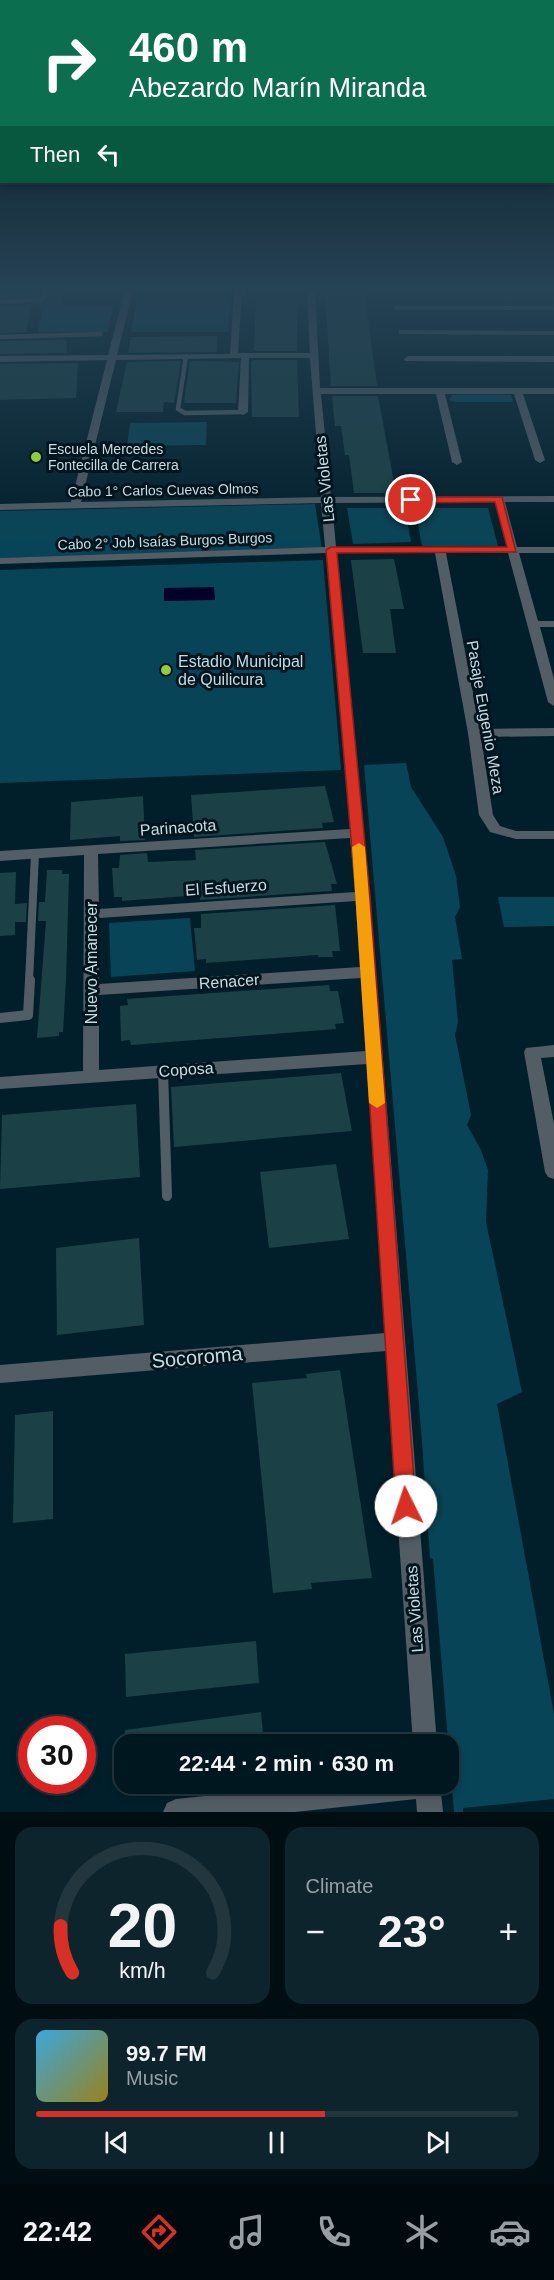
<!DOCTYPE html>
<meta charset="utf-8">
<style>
:root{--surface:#001720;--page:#0e242d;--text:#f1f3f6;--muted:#959fa5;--line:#22363e;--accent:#d93025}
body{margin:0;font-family:Arial,sans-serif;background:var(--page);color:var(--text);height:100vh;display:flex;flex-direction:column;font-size:22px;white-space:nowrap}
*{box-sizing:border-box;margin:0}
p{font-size:20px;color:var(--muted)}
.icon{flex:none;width:33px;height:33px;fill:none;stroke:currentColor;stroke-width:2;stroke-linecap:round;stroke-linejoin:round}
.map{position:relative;height:1812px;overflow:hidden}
.side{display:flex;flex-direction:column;gap:15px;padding:15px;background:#000d12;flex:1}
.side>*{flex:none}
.hud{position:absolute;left:0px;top:0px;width:555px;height:183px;box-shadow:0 3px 9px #0003,0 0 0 2px var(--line);background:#0b6e4f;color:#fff;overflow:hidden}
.speed{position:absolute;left:18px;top:1716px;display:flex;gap:12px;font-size:30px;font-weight:700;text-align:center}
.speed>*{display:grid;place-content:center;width:78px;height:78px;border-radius:50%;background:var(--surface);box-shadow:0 3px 9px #0003,0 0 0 2px var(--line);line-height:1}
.speed .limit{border:9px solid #d22;background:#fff;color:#111}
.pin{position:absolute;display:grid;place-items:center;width:51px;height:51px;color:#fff;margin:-26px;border:3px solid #fff;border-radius:50%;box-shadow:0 2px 6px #0007}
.me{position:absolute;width:66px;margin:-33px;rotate:356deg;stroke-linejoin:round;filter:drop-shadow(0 0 4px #0008)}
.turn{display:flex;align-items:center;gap:21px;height:126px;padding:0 30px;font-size:27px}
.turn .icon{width:78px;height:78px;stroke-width:2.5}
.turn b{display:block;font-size:42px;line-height:51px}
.then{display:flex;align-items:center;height:57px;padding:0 30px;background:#0003;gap:12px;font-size:22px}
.big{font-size:45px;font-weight:800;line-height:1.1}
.side .tile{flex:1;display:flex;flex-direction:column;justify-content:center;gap:9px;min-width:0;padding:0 21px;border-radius:18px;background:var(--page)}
.side .dial{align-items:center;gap:0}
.dial svg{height:156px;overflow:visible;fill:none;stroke:var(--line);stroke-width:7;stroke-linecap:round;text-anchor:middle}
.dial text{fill:var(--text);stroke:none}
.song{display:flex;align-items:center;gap:18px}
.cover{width:72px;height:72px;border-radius:9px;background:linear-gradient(135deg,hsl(200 70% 55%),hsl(50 70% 35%))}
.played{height:6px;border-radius:3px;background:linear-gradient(90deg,var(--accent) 60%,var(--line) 60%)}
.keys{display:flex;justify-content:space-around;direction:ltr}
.heat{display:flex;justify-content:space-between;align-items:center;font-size:33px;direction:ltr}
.side .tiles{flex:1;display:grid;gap:15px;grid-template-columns:1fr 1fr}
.tile:last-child{grid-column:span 2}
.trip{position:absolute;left:114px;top:1734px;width:345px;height:60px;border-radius:18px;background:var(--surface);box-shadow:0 3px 9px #0003,0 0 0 2px var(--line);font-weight:800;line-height:60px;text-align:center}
.tab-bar{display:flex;height:96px;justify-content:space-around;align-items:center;background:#00090d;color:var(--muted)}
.tab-bar .icon{width:42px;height:42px}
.tab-bar .selected{color:var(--accent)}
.tab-bar b{font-size:27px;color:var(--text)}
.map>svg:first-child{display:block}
.green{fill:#084457}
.water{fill:#000028}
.building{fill:#1b4146}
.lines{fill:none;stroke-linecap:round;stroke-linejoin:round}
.lane-far2{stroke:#535d66;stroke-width:4.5}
.lane-far1{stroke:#535d66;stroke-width:8}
.lane{stroke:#535d66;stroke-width:10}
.street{fill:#535d66;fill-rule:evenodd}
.route{fill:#d93025;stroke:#8d1f18;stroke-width:1.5}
.slow{fill:#f59e0b}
.poi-dot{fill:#90cd41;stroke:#00151e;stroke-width:2}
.labels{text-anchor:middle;stroke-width:6;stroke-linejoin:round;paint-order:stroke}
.far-poi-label{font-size:14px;fill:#c8dae1;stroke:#00151e;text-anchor:start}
.far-street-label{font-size:14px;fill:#c8dae1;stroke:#00151e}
.street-label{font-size:16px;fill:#c8dae1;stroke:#00151e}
.poi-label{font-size:16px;fill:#c8dae1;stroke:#00151e;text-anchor:start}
.near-street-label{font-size:20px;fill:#c8dae1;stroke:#00151e}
</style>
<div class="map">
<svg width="554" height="1812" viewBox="0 0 554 1812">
<rect width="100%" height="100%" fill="#001f2a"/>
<!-- green -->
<g class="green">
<polygon points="201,290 230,290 228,332 131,332 138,294 200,294"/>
<polygon points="114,305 107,332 38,332 44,306"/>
<polygon points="452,395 511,395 513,402 456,402 449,400"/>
<polygon points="207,422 206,445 127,446 130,423"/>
<polygon points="315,504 322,549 0,558 0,511"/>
<polygon points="347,508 405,508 411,542 353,544"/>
<polygon points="415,508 488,508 498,546 422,546"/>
<polygon points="323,560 341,770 0,783 0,570"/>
<polygon points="406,763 411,787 443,837 456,876 460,907 455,917 462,959 452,960 458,1022 455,1035 471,1115 467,1125 481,1150 488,1170 486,1222 522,1392 497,1404 554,1714 554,1799 463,1808 463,1812 454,1812 433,1559 430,1558 422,1441 364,765"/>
<polygon points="498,897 554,897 554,926 504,927"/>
<polygon points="190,918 195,971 111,977 109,923"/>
</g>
<!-- water -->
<polygon class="water" points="214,587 215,600 164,601 164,588"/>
<!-- building -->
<g class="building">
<polygon points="0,290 42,290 39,296 0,297"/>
<polygon points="51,290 66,290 61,306 31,305 26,332 0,333 0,306 42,304 49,299"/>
<polygon points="325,292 364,292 377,386 331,386"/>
<polygon points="256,297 297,297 297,351 254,351"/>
<polygon points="217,336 217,352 128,353 131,337"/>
<polygon points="66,340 67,353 0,354 0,341"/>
<polygon points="254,360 297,360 299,417 252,417 251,362"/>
<polygon points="181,361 174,403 164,402 163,412 116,412 127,362"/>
<polygon points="190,361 239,362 236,403 184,403"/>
<polygon points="78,363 76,398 0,400 0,364"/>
<polygon points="332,396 378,396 396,493 354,493 349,455 345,455 341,426 335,426"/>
<polygon points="394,559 404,609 390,609 396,653 363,653 351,560"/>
<polygon points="325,786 334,822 322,823 323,828 194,837 191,795"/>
<polygon points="143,796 145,840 120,841 120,836 70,840 71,802"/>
<polygon points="325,842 337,884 331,884 332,891 200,900 200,895 122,901 122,897 114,897 112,868 119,868 120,855 147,853 148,862 196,860 195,850"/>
<polygon points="47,870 62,870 62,874 69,874 66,979 63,1032 59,1032 59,1036 37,1038 46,921 38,921 39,902 45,902"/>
<polygon points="16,872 15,904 27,903 26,922 15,922 15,935 0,936 0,873"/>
<polygon points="335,905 340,951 332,951 333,957 318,957 318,955 206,963 206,959 197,960 194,928 201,928 201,914"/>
<polygon points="329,985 330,991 338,991 344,1023 335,1024 336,1029 131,1045 130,1040 121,1041 120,1006 128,1005 127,999"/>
<polygon points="341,1073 352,1131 174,1147 171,1087"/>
<polygon points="136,1104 140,1177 0,1189 2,1115"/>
<polygon points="336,1164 349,1239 269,1248 260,1172"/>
<polygon points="139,1238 144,1325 57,1335 56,1248"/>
<polygon points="340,1370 372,1578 311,1583 312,1589 273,1593 252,1383 307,1378 306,1374"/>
<polygon points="53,1411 53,1519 13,1523 15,1415"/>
<polygon points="256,1641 259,1683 126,1697 125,1654"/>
<polygon points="261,1712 264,1744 126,1744 125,1730"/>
</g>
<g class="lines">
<!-- lane-far2 -->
<g class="lane-far2">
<polyline points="0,302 40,300 45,297 47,290"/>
<polyline points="0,337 100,334"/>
<polyline points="186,356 178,409 185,413 243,412"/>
</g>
<!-- lane-far1 -->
<polyline class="lane-far1" points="29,982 35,854"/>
<!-- lane -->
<g class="lane">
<polyline points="0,1018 28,1015 30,980"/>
<polyline points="163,1071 167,1196"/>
</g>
<!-- street -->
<g class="street">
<path d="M125,290H133L117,355L230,354L234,290H242L238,353H310L307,290H315L320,388H554V394H523L545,460L540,463L535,460L514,394H445L462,462L457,465L452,462L436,394H321L331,497L554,496V502H505L517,547H554V553H519L538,621H554V627H540L554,679V706L548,702L508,553H446L480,729L554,728V736L481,737L493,815L500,826L516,831H554V839H516L490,832L479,815L468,733L435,553H337L370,896L437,1744H413L386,1351L0,1383V1365L385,1333L367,1064L0,1089V1077L83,1071L84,855L0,861V851L350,829L326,553L0,564V558L325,547L321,503L0,510V504L71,502L107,360L0,362V356L108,355ZM241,358L238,412L243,415L248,412L249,358H310L321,497L81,502L116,360ZM495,502L507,547H336L332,503ZM350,838L355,892L99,909L98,854ZM356,901L360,967L99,984V918ZM361,978L366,1051L99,1070V995Z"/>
<polygon points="398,306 554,306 554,310 395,310 395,306"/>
<polygon points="399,330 554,331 554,335 402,334 399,334"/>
<polygon points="408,356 554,356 554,362 405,361 404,359"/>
<polygon points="554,1045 554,1057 541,1058 554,1124 554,1179 548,1177 545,1172 524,1052 526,1048"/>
<polygon points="323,1784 440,1784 443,1812 417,1812 416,1799 295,1812 163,1812 167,1803 176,1799"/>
</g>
</g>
<!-- sky -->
<linearGradient id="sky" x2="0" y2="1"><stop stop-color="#001117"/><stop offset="0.53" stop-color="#264255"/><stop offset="1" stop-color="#264255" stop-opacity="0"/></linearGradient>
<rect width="554" height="544" fill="url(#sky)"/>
<!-- route -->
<polygon class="route" points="502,497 516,552 337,553 370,896 416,1506 413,1513 406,1516 399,1513 396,1506 356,896 326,550 331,547 507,547 495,502 411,503 407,500 411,497"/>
<!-- slow -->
<polygon class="slow" points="359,843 365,847 385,1103 377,1108 369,1103 352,847"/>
<!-- markers -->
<g class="poi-dot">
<circle cx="36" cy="457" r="6"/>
<circle cx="166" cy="670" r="6"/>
</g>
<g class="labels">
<!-- far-poi labels -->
<g class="far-poi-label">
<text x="48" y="454">Escuela Mercedes<tspan x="48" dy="16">Fontecilla de Carrera</tspan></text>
</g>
<!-- far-street labels -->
<g class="far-street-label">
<text transform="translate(163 490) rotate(-1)" y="5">Cabo 1° Carlos Cuevas Olmos</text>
<text transform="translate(165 541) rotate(-2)" y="5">Cabo 2° Job Isaías Burgos Burgos</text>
</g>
<!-- street labels -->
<g class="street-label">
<text transform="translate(324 479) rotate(-96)" y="6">Las Violetas</text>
<text transform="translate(486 717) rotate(80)" y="6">Pasaje Eugenio Meza</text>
<text transform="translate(178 827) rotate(-4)" y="6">Parinacota</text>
<text transform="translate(226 887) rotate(-4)" y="6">El Esfuerzo</text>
<text transform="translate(91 963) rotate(-90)" y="6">Nuevo Amanecer</text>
<text transform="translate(229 981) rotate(-4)" y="6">Renacer</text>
<text transform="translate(186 1069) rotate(-4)" y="6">Coposa</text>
<text transform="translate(414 1609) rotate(-94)" y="6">Las Violetas</text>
</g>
<!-- poi labels -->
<g class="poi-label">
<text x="178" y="667">Estadio Municipal<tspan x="178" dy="18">de Quilicura</tspan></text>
</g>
<!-- near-street labels -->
<g class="near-street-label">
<text transform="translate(197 1357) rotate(-5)" y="7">Socoroma</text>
</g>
</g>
</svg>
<div class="speed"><div class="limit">30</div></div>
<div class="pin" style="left:411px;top:500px;background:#d93025"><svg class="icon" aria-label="arrive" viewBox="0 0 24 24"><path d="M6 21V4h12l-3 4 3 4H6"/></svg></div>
<svg class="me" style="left:406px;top:1506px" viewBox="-20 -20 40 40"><circle r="19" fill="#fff"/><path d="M0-13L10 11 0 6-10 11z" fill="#d93025"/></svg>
<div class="trip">22:44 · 2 min · 630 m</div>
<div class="hud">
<div class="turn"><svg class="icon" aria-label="right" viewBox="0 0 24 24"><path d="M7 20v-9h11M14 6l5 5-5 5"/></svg><div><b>460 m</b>Abezardo Marín Miranda</div></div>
<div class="then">Then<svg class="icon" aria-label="left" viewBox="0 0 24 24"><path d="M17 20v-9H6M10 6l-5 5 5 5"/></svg></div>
</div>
</div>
<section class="side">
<div class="tiles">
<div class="tile dial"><svg viewBox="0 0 100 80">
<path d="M14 69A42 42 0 1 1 86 69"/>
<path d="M14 69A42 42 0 0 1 8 45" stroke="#d93025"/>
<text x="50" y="56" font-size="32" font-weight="700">20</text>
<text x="50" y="72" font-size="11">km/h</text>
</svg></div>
<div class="tile"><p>Climate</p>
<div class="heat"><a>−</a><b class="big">23°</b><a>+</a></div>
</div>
<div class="tile">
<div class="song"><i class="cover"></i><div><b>99.7 FM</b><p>Music</p></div></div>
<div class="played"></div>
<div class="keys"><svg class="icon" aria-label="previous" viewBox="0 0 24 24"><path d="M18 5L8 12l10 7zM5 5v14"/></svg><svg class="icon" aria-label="pause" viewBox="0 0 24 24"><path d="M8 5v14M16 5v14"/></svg><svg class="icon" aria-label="next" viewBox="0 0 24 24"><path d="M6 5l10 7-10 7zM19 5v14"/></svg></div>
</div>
</div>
</section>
<nav class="tab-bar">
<b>22:42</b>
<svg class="icon selected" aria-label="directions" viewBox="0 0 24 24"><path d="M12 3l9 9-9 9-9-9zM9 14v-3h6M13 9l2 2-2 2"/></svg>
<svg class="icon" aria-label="music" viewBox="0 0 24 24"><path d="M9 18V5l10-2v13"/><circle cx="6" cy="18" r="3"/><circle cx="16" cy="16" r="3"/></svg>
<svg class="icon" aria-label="phone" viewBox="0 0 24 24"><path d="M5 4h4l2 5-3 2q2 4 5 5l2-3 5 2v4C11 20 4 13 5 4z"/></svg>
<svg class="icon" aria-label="climate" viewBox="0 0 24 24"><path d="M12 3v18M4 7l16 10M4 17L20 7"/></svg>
<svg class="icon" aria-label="car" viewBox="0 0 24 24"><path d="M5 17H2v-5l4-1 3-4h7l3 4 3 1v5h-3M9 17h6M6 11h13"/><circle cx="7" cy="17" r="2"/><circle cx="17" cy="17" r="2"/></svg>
</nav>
